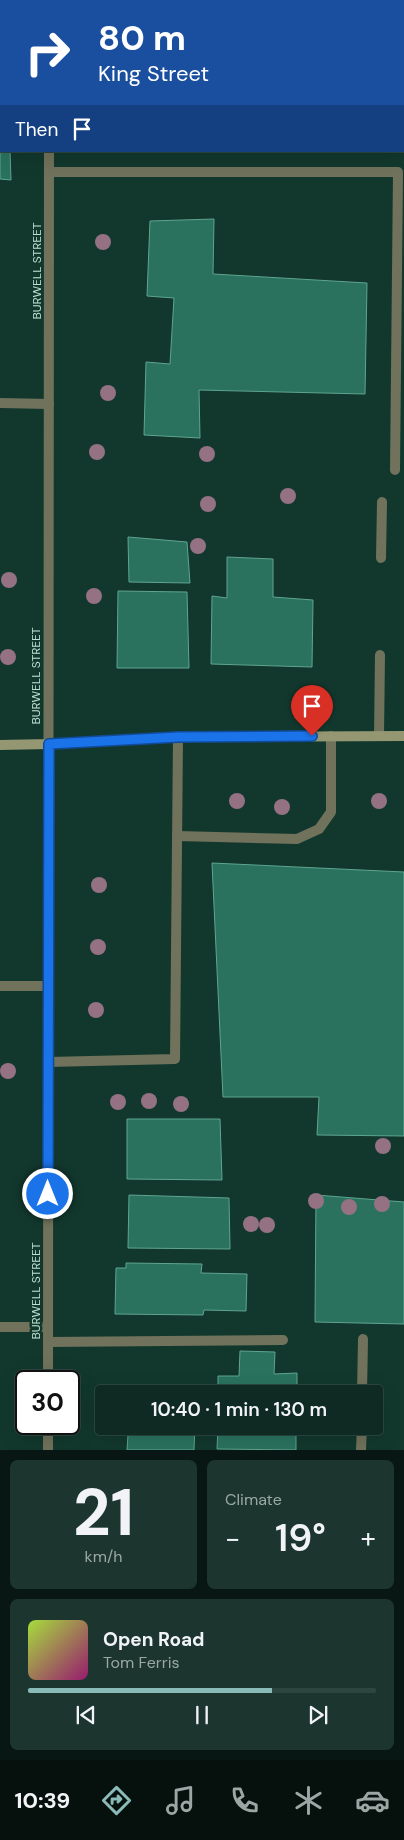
<!DOCTYPE html>
<meta charset="utf-8">
<style>
:root{--surface:#0e2a22;--page:#1c362f;--text:#f1f3f6;--muted:#9ba7a5;--line:#2e4640;--accent:#8bbbb9}
body{margin:0;font-family:"DM Sans",sans-serif;background:var(--page);color:var(--text);height:100vh;display:flex;flex-direction:column;font-size:19px;white-space:nowrap}
*{box-sizing:border-box;margin:0}
p{font-size:16px;color:var(--muted)}
.icon{flex:none;width:28px;height:28px;fill:none;stroke:currentColor;stroke-width:2;stroke-linecap:round;stroke-linejoin:round}
.map{position:relative;height:1450px;overflow:hidden}
.sheet{display:flex;flex-direction:column;gap:10px;padding:10px;background:#081713;flex:1}
.sheet>*{flex:none}
.banner{position:absolute;left:0px;top:0px;width:405px;height:152px;box-shadow:0 5px 20px #0002,0 0 0 1px var(--line);background:#1a4fa0;color:#fff;overflow:hidden}
.speed{position:absolute;left:15px;top:1370px;display:flex;gap:10px;font-size:25px;font-weight:700;text-align:center}
.speed>*{display:grid;place-content:center;width:65px;height:65px;border-radius:50%;background:var(--surface);box-shadow:0 5px 20px #0002,0 0 0 1px var(--line);line-height:1}
.speed .limit{border:2px solid #111;border-radius:8px;background:#fff;color:#111}
.pin{position:absolute;display:grid;place-items:center;width:42px;height:42px;color:#fff;margin:-51px -21px;border-radius:50% 50% 50% 0;rotate:-45deg;box-shadow:0 0 5px #0007}
.pin .icon{rotate:45deg}
.me{position:absolute;width:55px;margin:-28px;rotate:0deg;stroke-linejoin:round;filter:drop-shadow(0 0 4px #0008)}
.turn{display:flex;align-items:center;gap:18px;height:105px;padding:0 15px;font-size:22px}
.turn .icon{width:65px;height:65px;stroke-width:2.5}
.turn b{display:block;font-size:35px;line-height:42px}
.then{display:flex;align-items:center;height:48px;padding:0 15px;background:#0003;gap:10px;font-size:19px}
.big{font-size:38px;font-weight:600;line-height:1.1}
.sheet .tile{flex:1;display:flex;flex-direction:column;justify-content:center;gap:8px;min-width:0;padding:0 18px;border-radius:8px;background:var(--page)}
.sheet .dial{align-items:center;gap:0}
.dial b{font-size:65px;line-height:1}
.song{display:flex;align-items:center;gap:15px}
.cover{width:60px;height:60px;border-radius:8px;background:linear-gradient(135deg,hsl(80 70% 55%),hsl(320 70% 35%))}
.played{height:5px;border-radius:2px;background:linear-gradient(90deg,var(--accent) 70%,var(--line) 70%)}
.keys{display:flex;justify-content:space-around;direction:ltr}
.heat{display:flex;justify-content:space-between;align-items:center;font-size:28px;direction:ltr}
.sheet .tiles{flex:1;display:grid;gap:10px;grid-template-columns:1fr 1fr}
.tile:last-child{grid-column:span 2}
.trip{position:absolute;left:95px;top:1385px;width:288px;height:50px;border-radius:5px;background:var(--surface);box-shadow:0 5px 20px #0002,0 0 0 1px var(--line);font-weight:600;line-height:50px;text-align:center}
.tab-bar{display:flex;height:80px;justify-content:space-around;align-items:center;background:#06110e;color:var(--muted)}
.tab-bar .icon{width:35px;height:35px}
.tab-bar .selected{color:var(--accent)}
.tab-bar b{font-size:22px;color:var(--text)}
.map>svg:first-child{display:block}
.building{fill:#2a725e;stroke:#5fa58f}
.lines{fill:none;stroke-linecap:round;stroke-linejoin:round}
.lane{stroke:#70725b;stroke-width:10}
.street{stroke:#70725b;stroke-width:10}
.secondary{stroke:#959772;stroke-width:10}
.tree{fill:#947284}
.route-casing{stroke:#114b97;stroke-width:12}
.route{stroke:#1a73e8;stroke-width:9}
.labels{text-anchor:middle;stroke-width:5;stroke-linejoin:round;paint-order:stroke}
.street-label{font-size:12px;fill:#bee0d3;stroke:#12382d}
</style>
<div class="map">
<svg width="404" height="1450" viewBox="0 0 404 1450">
<rect width="100%" height="100%" fill="#12382d"/>
<!-- building -->
<g class="building">
<rect x="143" y="0" width="154" height="1"/>
<polygon points="371,0 404,0 404,4 404,1"/>
<polygon points="0,65 1,151 10,151 11,180 0,179"/>
<polygon points="214,219 213,274 367,283 365,394 199,390 200,438 144,435 146,362 170,364 174,298 147,296 150,221"/>
<polygon points="128,537 187,542 190,583 129,582"/>
<polygon points="227,557 273,559 273,597 313,600 312,667 211,664 212,596 227,598"/>
<polygon points="118,591 187,592 189,668 117,668"/>
<polygon points="212,863 404,872 404,1136 317,1135 319,1097 223,1097"/>
<polygon points="127,1119 220,1119 222,1180 127,1179"/>
<polygon points="129,1195 229,1198 230,1249 128,1248"/>
<polygon points="316,1195 404,1202 404,1324 315,1322"/>
<polygon points="126,1263 202,1264 201,1273 247,1274 246,1311 204,1310 203,1315 115,1314 116,1268 126,1268"/>
<polygon points="240,1351 275,1352 274,1374 297,1373 297,1394 218,1394 218,1376 239,1376"/>
<polygon points="109,1426 195,1426 194,1450 127,1450 128,1435 110,1433"/>
<polygon points="218,1426 296,1426 296,1450 217,1449"/>
</g>
<g class="lines">
<!-- lane -->
<g class="lane">
<polyline points="49,172 398,172 395,470"/>
<polyline points="0,403 49,404"/>
<polyline points="381,558 382,502"/>
<polyline points="379,736 380,655"/>
<polyline points="177,836 297,839 319,829 331,812 331,736"/>
<polyline points="0,986 48,986"/>
<polyline points="48,1062 175,1059 178,737"/>
<polyline points="0,1327 48,1327"/>
<polyline points="48,1342 283,1340"/>
<polyline points="362,1394 363,1339"/>
<polyline points="361,1450 362,1426"/>
</g>
<!-- street -->
<g class="street">
<polyline points="50,0 50,1"/>
<polyline points="48,1381 49,151"/>
<polyline points="48,1424 48,1450"/>
</g>
<!-- secondary -->
<polyline class="secondary" points="0,745 49,744 178,737 404,736"/>
</g>
<!-- trees -->
<g class="tree">
<circle cx="103" cy="242" r="8"/>
<circle cx="108" cy="393" r="8"/>
<circle cx="97" cy="452" r="8"/>
<circle cx="207" cy="454" r="8"/>
<circle cx="288" cy="496" r="8"/>
<circle cx="208" cy="504" r="8"/>
<circle cx="198" cy="546" r="8"/>
<circle cx="9" cy="580" r="8"/>
<circle cx="94" cy="596" r="8"/>
<circle cx="8" cy="657" r="8"/>
<circle cx="237" cy="801" r="8"/>
<circle cx="379" cy="801" r="8"/>
<circle cx="282" cy="807" r="8"/>
<circle cx="99" cy="885" r="8"/>
<circle cx="98" cy="947" r="8"/>
<circle cx="96" cy="1010" r="8"/>
<circle cx="8" cy="1071" r="8"/>
<circle cx="149" cy="1101" r="8"/>
<circle cx="118" cy="1102" r="8"/>
<circle cx="181" cy="1104" r="8"/>
<circle cx="383" cy="1146" r="8"/>
<circle cx="316" cy="1201" r="8"/>
<circle cx="382" cy="1204" r="8"/>
<circle cx="349" cy="1207" r="8"/>
<circle cx="251" cy="1224" r="8"/>
<circle cx="267" cy="1225" r="8"/>
</g>
<g class="lines">
<!-- route casing -->
<g class="route-casing">
<polyline id="route" points="48,1194 49,744 178,737 312,736"/>
</g>
<!-- route -->
<use href="#route" class="route"/>
</g>
<g class="labels">
<!-- street labels -->
<g class="street-label">
<text transform="translate(37 271) rotate(-90)" y="4">BURWELL STREET</text>
<text transform="translate(36 676) rotate(-90)" y="4">BURWELL STREET</text>
<text transform="translate(36 1291) rotate(-90)" y="4">BURWELL STREET</text>
</g>
</g>
</svg>
<div class="speed"><div class="limit">30</div></div>
<div class="pin" style="left:312px;top:736px;background:#d93025"><svg class="icon" aria-label="arrive" viewBox="0 0 24 24"><path d="M6 21V4h12l-3 4 3 4H6"/></svg></div>
<svg class="me" style="left:48px;top:1194px" viewBox="-20 -20 40 40"><circle r="17" fill="#1a73e8" stroke="#fff" stroke-width="3"/><path d="M0-11L8 9 0 5-8 9z" fill="#fff"/></svg>
<div class="trip">10:40 · 1 min · 130 m</div>
<div class="banner">
<div class="turn"><svg class="icon" aria-label="right" viewBox="0 0 24 24"><path d="M7 20v-9h11M14 6l5 5-5 5"/></svg><div><b>80 m</b>King Street</div></div>
<div class="then">Then<svg class="icon" aria-label="arrive" viewBox="0 0 24 24"><path d="M6 21V4h12l-3 4 3 4H6"/></svg></div>
</div>
</div>
<section class="sheet">
<div class="tiles">
<div class="tile dial"><b>21</b><p>km/h</p></div>
<div class="tile"><p>Climate</p>
<div class="heat"><a>−</a><b class="big">19°</b><a>+</a></div>
</div>
<div class="tile">
<div class="song"><i class="cover"></i><div><b>Open Road</b><p>Tom Ferris</p></div></div>
<div class="played"></div>
<div class="keys"><svg class="icon" aria-label="previous" viewBox="0 0 24 24"><path d="M18 5L8 12l10 7zM5 5v14"/></svg><svg class="icon" aria-label="pause" viewBox="0 0 24 24"><path d="M8 5v14M16 5v14"/></svg><svg class="icon" aria-label="next" viewBox="0 0 24 24"><path d="M6 5l10 7-10 7zM19 5v14"/></svg></div>
</div>
</div>
</section>
<nav class="tab-bar">
<b>10:39</b>
<svg class="icon selected" aria-label="directions" viewBox="0 0 24 24"><path d="M12 3l9 9-9 9-9-9zM9 14v-3h6M13 9l2 2-2 2"/></svg>
<svg class="icon" aria-label="music" viewBox="0 0 24 24"><path d="M9 18V5l10-2v13"/><circle cx="6" cy="18" r="3"/><circle cx="16" cy="16" r="3"/></svg>
<svg class="icon" aria-label="phone" viewBox="0 0 24 24"><path d="M5 4h4l2 5-3 2q2 4 5 5l2-3 5 2v4C11 20 4 13 5 4z"/></svg>
<svg class="icon" aria-label="climate" viewBox="0 0 24 24"><path d="M12 3v18M4 7l16 10M4 17L20 7"/></svg>
<svg class="icon" aria-label="car" viewBox="0 0 24 24"><path d="M5 17H2v-5l4-1 3-4h7l3 4 3 1v5h-3M9 17h6M6 11h13"/><circle cx="7" cy="17" r="2"/><circle cx="17" cy="17" r="2"/></svg>
</nav>
